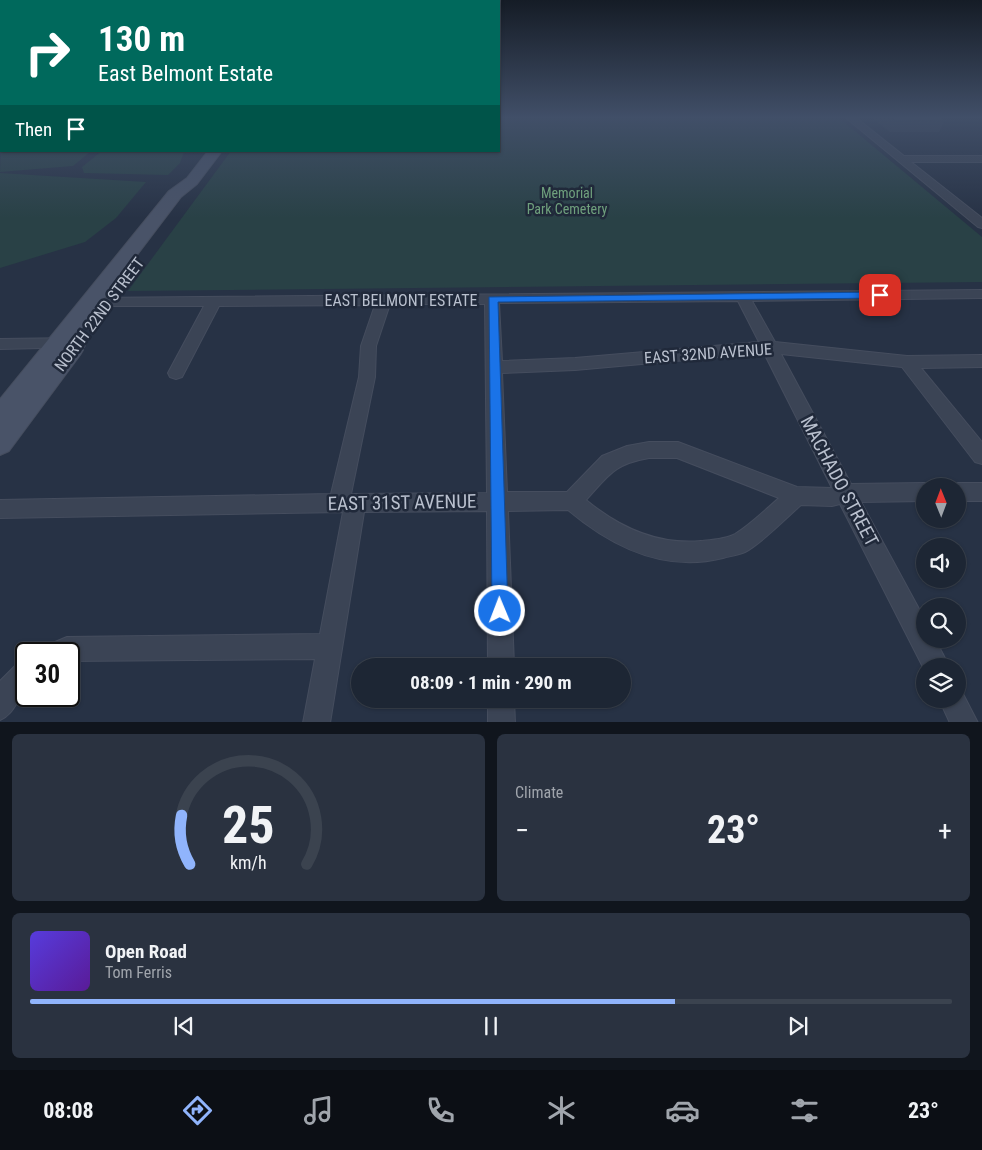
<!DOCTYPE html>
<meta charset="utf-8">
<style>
:root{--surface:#1d2634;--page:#2a3240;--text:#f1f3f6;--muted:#a0a5ac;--line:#3b434f;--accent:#90b4fc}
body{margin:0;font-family:"Roboto Condensed",sans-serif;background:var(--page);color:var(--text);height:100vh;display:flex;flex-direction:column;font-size:19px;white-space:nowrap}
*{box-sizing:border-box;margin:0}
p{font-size:16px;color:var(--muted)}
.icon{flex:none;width:28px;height:28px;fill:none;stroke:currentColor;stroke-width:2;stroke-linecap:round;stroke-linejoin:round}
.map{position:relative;height:722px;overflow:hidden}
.sheet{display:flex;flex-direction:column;gap:12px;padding:12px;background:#10151d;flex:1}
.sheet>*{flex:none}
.top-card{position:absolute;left:0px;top:0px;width:500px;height:152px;box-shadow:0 1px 4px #0004,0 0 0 1px var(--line);background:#00695c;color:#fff;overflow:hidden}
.needle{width:32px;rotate:359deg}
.buttons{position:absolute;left:916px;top:478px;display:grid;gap:10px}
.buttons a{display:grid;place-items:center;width:50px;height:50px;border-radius:50%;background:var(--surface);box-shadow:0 1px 4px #0004,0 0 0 1px var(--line);font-size:25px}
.speed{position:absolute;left:15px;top:642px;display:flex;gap:10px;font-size:25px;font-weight:700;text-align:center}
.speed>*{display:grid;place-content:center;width:65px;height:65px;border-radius:50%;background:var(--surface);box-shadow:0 1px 4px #0004,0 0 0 1px var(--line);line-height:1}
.speed .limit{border:2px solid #111;border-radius:8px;background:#fff;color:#111}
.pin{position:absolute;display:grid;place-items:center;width:42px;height:42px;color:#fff;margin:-21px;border-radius:10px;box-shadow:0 2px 8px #0006}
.me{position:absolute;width:55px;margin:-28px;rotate:359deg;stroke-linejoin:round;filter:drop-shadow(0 0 4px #0008)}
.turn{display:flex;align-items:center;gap:18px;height:105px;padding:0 15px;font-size:22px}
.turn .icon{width:65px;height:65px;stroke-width:2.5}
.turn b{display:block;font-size:35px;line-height:42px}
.then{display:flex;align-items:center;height:48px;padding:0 15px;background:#0003;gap:10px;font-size:19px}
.big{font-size:38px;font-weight:700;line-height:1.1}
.sheet .widget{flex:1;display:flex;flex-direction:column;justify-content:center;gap:8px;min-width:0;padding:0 18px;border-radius:8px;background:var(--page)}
.sheet .dial{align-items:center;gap:0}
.dial svg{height:130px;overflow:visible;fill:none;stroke:var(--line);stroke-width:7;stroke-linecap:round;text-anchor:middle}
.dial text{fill:var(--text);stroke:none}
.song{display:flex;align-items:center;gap:15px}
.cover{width:60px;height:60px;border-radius:8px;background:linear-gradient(135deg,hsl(250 70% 55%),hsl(270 70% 35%))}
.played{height:5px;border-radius:2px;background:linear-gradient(90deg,var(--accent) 70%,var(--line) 70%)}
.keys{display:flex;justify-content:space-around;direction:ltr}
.heat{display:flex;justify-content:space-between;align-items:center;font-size:28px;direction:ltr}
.sheet .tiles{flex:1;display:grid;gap:12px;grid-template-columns:1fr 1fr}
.widget:last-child{grid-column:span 2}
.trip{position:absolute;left:351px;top:658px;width:280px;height:50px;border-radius:25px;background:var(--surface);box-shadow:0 1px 4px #0004,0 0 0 1px var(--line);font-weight:700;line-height:50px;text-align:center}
.dock{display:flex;height:80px;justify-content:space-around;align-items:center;background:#0c0f15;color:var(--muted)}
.dock .icon{width:35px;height:35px}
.dock .on{color:var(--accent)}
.dock b{font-size:22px;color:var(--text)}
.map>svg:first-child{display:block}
.green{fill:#294146}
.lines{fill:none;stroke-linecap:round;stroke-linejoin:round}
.street-casing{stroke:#454d5e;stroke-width:2}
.secondary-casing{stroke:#454d5e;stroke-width:2}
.primary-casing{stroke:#454d5e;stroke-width:1}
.street{fill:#3b4455;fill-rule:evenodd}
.secondary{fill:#495368;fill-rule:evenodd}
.primary{fill:#5a6374;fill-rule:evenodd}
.wall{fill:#313c4e}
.building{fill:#39465b;stroke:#283140}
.route{fill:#1a73e8;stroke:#114b97}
.labels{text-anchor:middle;stroke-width:5;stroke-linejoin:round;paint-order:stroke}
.far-park-label{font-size:14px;fill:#6fa07d;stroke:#20293a}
.street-label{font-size:16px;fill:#b9c0ce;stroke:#20293a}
.near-street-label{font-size:19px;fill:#b9c0ce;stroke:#20293a}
</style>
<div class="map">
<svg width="982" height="723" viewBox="0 0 982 723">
<rect width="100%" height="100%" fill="#273245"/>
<!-- green -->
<g class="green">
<polygon points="499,117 838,117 982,237 982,282 128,291 231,151 499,151"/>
<polygon points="1,142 1,151 91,151 73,166 0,172"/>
<polygon points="102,151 183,151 184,152 180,163 168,175 84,173 82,167"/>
<polygon points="0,173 146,182 116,218 85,242 0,268"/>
</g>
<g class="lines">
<!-- street casing -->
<g class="street-casing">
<g id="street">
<polygon points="845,117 855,117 904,156 982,156 982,162 911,162 982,218 982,228 978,227"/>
<path d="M982,290V298L752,301L775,342L907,356L982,355V367L921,368L982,442V464L975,462L902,367L781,354L851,484L925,483L932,486H925V501L861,502L925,620V639H935L949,666H925V671L840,504L832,506L801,505C786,518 761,544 745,552C738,555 730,556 723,558C664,573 612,547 568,510L508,511L514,666H488L487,511L364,512L330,723H303L315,659L69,661V654H45L48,645L67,637L320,634L343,512L0,518V500L331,494L359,377L361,346L375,305L219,306L182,377L176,379L170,377L168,373L204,306H85L83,303L90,298ZM738,301L759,342L575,358L502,361L499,303ZM390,304H485L487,493L351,494L375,377L376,346ZM764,353L832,488L797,487L678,442H649L627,446L602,456L567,492H507L502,373L575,370ZM649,458H677L779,498C765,510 750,525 735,534C726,539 711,540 701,541C657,545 620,528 586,500C609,475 614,464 649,458Z"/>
<polygon points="78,338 84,339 86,343 84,347 0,349 0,339"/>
<polygon points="958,483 982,483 982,501 958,501 958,486 951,486"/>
<path d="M26,660V690C16,701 14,714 0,720V681L17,664Z"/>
<polygon points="958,688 961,690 978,723 950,723 939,699 958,699"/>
<polygon points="488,699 514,699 515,723 488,723"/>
</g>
</g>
<!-- secondary casing -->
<g class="secondary-casing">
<polygon id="secondary" points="208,151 222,151 197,184 181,197 70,343 80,345 83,350 80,355 9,451 0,455 0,399 169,191 187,178"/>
</g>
<!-- primary casing -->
<g class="primary-casing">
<rect id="primary" x="0" y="117" width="1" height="5"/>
</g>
<!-- street -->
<use href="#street" class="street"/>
<!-- secondary -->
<use href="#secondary" class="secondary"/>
<!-- primary -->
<use href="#primary" class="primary"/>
</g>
<!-- wall -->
<polygon class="wall" points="871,117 940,117 945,120 939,132 890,132"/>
<!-- building -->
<polygon class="building" points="891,117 940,117 945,120 896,121"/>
<!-- sky -->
<linearGradient id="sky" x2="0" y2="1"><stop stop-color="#151c26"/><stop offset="0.54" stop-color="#414f68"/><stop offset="1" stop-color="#414f68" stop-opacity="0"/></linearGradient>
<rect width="982" height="218" fill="url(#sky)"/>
<!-- route -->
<polygon class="route" points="880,292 884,295 883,298 498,302 508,611 506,617 500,620 494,617 492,611 489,297"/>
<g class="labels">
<!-- far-park labels -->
<g class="far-park-label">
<text x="567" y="198">Memorial<tspan x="567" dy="16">Park Cemetery</tspan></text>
</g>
<!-- street labels -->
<g class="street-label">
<text x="401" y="306">EAST BELMONT ESTATE</text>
<text transform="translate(99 314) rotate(-53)" y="6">NORTH 22ND STREET</text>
<text transform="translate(708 353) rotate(-4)" y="6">EAST 32ND AVENUE</text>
</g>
<!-- near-street labels -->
<g class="near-street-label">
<text transform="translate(840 481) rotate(62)" y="7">MACHADO STREET</text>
<text transform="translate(402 502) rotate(-1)" y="7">EAST 31ST AVENUE</text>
</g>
</g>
</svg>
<div class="buttons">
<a><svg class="needle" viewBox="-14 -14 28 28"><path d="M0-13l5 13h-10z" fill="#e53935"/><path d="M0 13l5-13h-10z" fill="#a0a5ac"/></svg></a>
<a><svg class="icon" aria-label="sound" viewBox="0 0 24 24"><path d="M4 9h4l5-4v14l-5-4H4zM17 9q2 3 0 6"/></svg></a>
<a><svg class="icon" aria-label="search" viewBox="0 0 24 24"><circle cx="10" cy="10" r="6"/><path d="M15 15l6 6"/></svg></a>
<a><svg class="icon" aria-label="layers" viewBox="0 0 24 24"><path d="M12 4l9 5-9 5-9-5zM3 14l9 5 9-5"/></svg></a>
</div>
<div class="speed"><div class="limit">30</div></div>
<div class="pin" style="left:880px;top:295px;background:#d93025"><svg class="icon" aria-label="arrive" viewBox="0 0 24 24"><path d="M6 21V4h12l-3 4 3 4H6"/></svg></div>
<svg class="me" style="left:500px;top:611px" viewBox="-20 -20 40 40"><circle r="17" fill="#1a73e8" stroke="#fff" stroke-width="3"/><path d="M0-11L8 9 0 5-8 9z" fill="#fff"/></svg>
<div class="trip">08:09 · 1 min · 290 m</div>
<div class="top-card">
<div class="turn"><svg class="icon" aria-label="right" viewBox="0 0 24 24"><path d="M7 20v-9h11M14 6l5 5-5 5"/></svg><div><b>130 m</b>East Belmont Estate</div></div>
<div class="then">Then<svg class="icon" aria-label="arrive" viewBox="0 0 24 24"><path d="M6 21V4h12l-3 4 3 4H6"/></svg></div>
</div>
</div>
<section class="sheet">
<div class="tiles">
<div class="widget dial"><svg viewBox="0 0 100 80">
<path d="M14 69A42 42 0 1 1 86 69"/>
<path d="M14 69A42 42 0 0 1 9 39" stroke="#90b4fc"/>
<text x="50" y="56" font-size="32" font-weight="700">25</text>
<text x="50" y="72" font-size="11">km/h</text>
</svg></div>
<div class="widget"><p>Climate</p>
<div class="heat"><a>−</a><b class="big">23°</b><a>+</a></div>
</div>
<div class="widget">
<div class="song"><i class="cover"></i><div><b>Open Road</b><p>Tom Ferris</p></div></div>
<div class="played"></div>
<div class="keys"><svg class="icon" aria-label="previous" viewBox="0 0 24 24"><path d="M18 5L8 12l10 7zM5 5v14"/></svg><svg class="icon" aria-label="pause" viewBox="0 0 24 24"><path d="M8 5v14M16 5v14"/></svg><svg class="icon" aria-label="next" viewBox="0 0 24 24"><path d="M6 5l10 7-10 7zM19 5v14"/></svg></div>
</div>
</div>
</section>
<nav class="dock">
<b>08:08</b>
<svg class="icon on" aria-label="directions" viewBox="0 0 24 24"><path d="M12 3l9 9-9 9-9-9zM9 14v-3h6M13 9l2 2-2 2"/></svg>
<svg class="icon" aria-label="music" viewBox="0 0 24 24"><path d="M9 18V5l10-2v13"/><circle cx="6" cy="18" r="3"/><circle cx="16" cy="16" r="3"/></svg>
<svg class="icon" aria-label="phone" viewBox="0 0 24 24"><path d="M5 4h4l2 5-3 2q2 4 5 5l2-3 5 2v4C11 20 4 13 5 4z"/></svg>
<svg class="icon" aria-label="climate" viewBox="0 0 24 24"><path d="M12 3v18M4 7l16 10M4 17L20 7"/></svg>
<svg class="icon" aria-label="car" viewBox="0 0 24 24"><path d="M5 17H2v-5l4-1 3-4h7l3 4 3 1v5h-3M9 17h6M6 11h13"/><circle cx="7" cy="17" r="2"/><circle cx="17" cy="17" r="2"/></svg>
<svg class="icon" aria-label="filters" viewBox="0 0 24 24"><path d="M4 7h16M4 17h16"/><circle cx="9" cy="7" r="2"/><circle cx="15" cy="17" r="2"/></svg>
<b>23°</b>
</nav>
